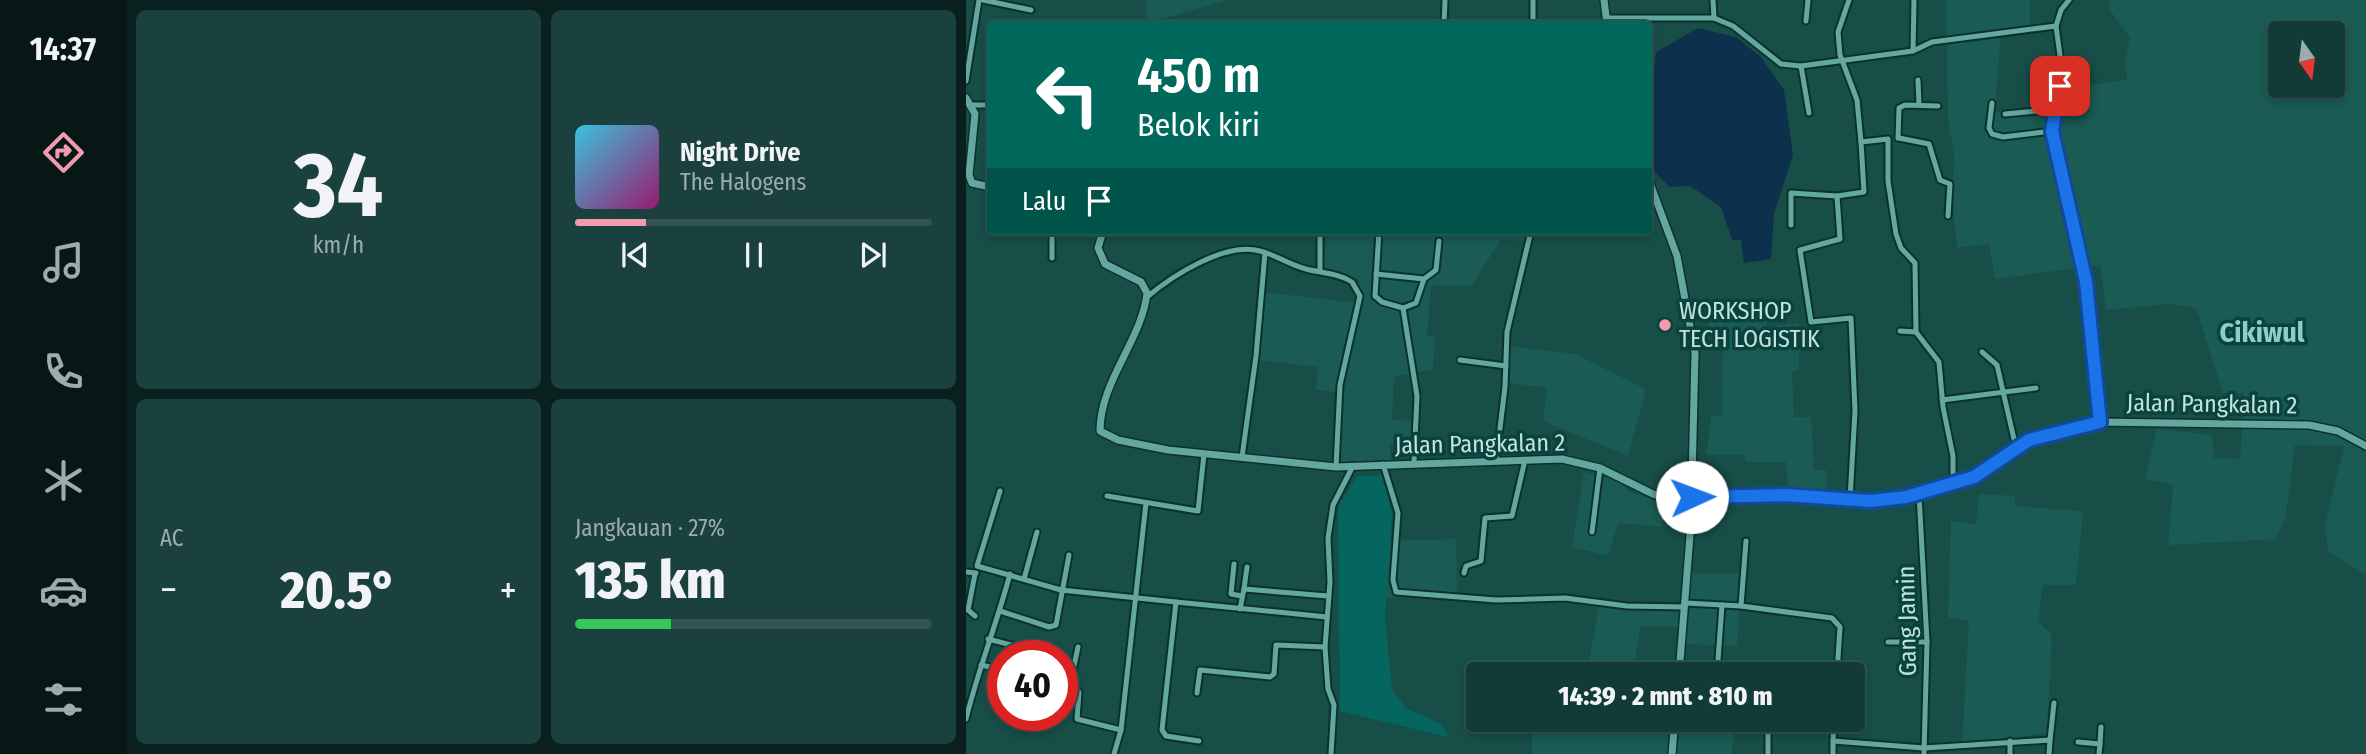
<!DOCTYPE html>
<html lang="id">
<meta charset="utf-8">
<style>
:root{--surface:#123a36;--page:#1b413e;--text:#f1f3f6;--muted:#9cadad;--line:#315451;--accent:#f29aae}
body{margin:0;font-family:"Fira Sans Condensed",sans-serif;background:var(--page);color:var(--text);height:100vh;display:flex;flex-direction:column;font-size:26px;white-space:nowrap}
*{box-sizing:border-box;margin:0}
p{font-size:23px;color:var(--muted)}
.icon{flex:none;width:38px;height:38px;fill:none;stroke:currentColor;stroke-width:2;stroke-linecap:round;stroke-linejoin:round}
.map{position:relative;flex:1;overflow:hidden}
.drawer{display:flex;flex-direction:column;gap:10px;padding:10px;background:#0a201e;width:840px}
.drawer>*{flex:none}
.banner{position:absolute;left:21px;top:21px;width:665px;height:214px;border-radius:7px;box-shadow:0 4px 10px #0003,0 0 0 2px var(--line);background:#00695c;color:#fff;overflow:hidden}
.needle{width:46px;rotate:166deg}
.controls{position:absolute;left:1302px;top:21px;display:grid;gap:14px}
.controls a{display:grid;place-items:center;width:77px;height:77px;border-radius:7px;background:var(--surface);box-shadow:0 4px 10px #0003,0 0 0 2px var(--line);font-size:35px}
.speed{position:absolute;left:21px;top:640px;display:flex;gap:14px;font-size:35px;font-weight:700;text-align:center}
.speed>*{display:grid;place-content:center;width:91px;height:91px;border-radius:50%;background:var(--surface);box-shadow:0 4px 10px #0003,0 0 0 2px var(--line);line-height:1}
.speed .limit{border:10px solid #d22;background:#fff;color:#111}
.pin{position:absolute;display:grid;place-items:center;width:60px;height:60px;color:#fff;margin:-30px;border-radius:14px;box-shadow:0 4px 10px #0006}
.me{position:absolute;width:77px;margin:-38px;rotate:88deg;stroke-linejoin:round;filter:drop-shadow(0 0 5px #0008)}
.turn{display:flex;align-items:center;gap:24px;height:147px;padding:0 35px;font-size:32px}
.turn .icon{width:91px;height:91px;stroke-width:2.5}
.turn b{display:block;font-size:49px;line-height:60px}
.then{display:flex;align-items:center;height:66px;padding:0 35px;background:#0003;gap:14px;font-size:26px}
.big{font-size:52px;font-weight:800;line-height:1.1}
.drawer .card{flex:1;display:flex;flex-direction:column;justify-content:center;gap:10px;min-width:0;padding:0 24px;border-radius:10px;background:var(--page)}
.drawer .dial{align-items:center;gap:0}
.dial b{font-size:91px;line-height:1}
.song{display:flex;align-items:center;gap:21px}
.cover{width:84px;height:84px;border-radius:10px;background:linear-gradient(135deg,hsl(190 70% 55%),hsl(320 70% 35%))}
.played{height:7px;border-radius:4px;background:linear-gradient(90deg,var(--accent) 20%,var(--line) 20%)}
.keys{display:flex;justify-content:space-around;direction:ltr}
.heat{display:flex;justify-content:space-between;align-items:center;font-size:38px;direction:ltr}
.charge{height:10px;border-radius:5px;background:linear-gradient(90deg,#34c759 27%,var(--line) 0)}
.drawer .tiles{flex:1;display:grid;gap:10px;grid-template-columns:repeat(2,1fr)}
.trip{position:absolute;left:500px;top:662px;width:399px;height:70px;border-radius:7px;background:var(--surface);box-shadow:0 4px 10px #0003,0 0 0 2px var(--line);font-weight:800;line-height:70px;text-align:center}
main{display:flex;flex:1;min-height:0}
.tabs{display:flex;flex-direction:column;width:126px;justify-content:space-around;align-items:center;background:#071716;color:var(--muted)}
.tabs .icon{width:49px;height:49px}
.tabs .active{color:var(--accent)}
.tabs b{font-size:32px;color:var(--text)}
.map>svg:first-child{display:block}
.built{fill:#1a5b54;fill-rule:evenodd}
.green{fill:#04665e}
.water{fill:#0d314d}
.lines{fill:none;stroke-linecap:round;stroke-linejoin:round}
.minor-casing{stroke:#0c312d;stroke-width:9}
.tertiary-casing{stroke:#0c312d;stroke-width:10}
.minor{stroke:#63a79e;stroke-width:5}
.tertiary{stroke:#63a79e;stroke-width:7}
.route-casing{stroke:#114b97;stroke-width:18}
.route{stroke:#1a73e8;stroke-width:12}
.poi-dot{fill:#f29aae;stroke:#0a433d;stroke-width:2.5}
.labels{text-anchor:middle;stroke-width:7;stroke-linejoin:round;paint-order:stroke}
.poi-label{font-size:24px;fill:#c1e2dd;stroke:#0a433d;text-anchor:start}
.street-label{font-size:24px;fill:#c1e2dd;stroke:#0a433d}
.quarter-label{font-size:28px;font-weight:bold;fill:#8bd0c6;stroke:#0a433d}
</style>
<main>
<nav class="tabs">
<b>14:37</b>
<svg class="icon active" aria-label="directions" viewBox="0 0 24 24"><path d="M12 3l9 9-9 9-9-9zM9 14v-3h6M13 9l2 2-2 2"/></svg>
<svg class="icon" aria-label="music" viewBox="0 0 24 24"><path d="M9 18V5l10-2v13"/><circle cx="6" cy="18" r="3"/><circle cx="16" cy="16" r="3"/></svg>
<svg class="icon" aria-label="phone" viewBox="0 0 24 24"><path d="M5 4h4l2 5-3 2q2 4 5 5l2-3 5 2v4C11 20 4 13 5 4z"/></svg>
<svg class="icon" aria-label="climate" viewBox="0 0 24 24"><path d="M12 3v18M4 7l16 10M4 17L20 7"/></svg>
<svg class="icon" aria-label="car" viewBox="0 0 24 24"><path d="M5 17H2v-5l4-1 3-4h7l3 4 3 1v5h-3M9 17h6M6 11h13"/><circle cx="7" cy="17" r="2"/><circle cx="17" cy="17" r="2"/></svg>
<svg class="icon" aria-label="filters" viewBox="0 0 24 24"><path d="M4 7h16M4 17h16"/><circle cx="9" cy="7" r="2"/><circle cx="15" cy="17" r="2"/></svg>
</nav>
<section class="drawer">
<div class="tiles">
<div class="card dial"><b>34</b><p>km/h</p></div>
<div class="card">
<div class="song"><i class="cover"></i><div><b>Night Drive</b><p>The Halogens</p></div></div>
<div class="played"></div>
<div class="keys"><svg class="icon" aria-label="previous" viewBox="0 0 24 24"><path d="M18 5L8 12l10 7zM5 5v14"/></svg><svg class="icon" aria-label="pause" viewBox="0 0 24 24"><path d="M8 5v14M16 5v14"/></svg><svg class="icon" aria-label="next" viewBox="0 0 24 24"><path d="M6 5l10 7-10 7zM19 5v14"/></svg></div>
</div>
<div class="card"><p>AC</p>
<div class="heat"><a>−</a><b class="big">20.5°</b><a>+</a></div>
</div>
<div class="card"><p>Jangkauan · 27%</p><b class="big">135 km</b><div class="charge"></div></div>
</div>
</section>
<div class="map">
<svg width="1400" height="754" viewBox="0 0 1400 754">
<rect width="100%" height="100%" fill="#184e48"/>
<!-- built -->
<g class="built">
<polygon points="180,0 262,0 181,23"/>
<path d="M980,0H1064V25L1035,31L1029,112L1095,106L1099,88L1161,80L1159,59L1164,38L1143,9L1145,0H1400V575L1362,551L1359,524L1378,446L1329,445L1319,520L1310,539L1202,545L1207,485L1179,479L1191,429L1246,435L1248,458L1274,459L1278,393H1257L1230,308L1203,304L1140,310L1134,265L1029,279L1023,244L991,248L987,207L988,154L982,119ZM1314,33H1367V86H1314Z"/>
<polygon points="563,231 560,241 535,240 505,286 465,285 461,336 469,337 467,369 428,377 426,420 447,421 447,444 424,444 425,460 374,463 376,393 350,390 352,367 290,360 297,292 392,303 393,279 356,271 361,232"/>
<polygon points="800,317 801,327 833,323 833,370 826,372 828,417 845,417 848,470 860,470 861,497 822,494 820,462 780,462 779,455 741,455 745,416 756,415 757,334 744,334 743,323"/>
<polygon points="542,346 609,354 680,389 662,456 577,421 581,388 539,382"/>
<polygon points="618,472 652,481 664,492 700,504 697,527 652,523 642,556 606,547"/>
<polygon points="1013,494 1049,496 1049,506 1117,511 1110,585 1077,585 1072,621 1086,635 1081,733 996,745 1003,621 982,618 985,521 1010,524"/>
<polygon points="490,539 491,598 420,597 424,541"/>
<polygon points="725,573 776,574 771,646 715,644 715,627 674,626 668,669 697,670 696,674 571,674 572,662 622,666 633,607 721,606"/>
<polygon points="568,719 768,720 766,754 565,754"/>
</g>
<!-- green -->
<polygon class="green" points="416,475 426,514 419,616 426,690 441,709 473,723 485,738 374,711 372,508 391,476"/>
<!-- water -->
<path class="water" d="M732,28L770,37L794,56L818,90L827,155L808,214L805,259L778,263L775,240H766L755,207L724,186L703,187C697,180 685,170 682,161C675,135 688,81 690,52Z"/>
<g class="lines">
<!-- minor casing -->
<g class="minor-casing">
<g id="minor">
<polyline points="17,0 65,10"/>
<polyline points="747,0 748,18"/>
<polyline points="883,0 872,32 874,55 891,100 895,142 922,139 922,181 930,234 935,248 949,263 950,332 973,362 977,407 987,456 987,483"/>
<polyline points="1103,0 1095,10 1090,26 1095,63 1086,131 1120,282 1134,422"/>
<polyline points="641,18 748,18 767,26 815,64 835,66 947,51 966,42 1090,26"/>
<polyline points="840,21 842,0"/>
<polyline points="478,24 479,0"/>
<polyline points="567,24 567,0"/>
<polyline points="947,51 948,0"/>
<polyline points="835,66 843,113"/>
<polyline points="952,80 953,105"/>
<polyline points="0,81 13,0"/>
<polyline points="1026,103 1023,128 1026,134 1037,137 1086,131"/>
<polyline points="6,105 24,105"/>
<polyline points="1039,114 1092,109"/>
<polyline points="932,138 933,108 939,105 972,106"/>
<polyline points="933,138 963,144 974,180 984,184 982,216"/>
<polyline points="871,196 874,239 834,250 845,322 885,318 889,411 884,499"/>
<polyline points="825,225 825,193 871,196 898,192 895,142"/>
<polyline points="354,231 354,271"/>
<polyline points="413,231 409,296 416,302 437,308 451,396 448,462"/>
<polyline points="86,258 86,231"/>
<polyline points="410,274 458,279"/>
<path d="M181,297C206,276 260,241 294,251C310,255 324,265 340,269C355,273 372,273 386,282L394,296L374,385L370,467"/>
<polyline points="437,308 450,303 458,279 470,270 473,241"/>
<polyline points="934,331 950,332"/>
<polyline points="1016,352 1031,365 1050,448"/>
<polyline points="494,360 540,366"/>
<polyline points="976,400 1070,388"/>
<polyline points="276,457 290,356 299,253"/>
<polyline points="530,461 539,387 541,332 565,231"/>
<polyline points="417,464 432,513 427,580 430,592 530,600 599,598 661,606 719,607"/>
<polyline points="34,491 11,566 95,590 210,602 196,730 200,736 233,741"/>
<polyline points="953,494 961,642 958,754"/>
<polyline points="141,496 232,511 238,454"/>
<polyline points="626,532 634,468"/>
<polyline points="268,564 265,594 276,596"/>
<polyline points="0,572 10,573"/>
<polyline points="498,573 500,566 515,561 519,518 546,516 559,460"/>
<polyline points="58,579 71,532"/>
<polyline points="278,589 281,567"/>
<polyline points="210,602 361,617"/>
<polyline points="720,603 775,606 866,618 874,627 871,674"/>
<polyline points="775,606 780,541"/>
<polyline points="274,609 278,589 362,596"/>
<polyline points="34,611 83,627 90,625 103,555"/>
<polyline points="9,616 2,610 9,574"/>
<polyline points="22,639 84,655"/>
<polyline points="922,642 961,642"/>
<polyline points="15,665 37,670"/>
<polyline points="751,674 756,605"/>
<polyline points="835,674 836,667"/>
<polyline points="96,683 104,685 112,647"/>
<polyline points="104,685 113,692 111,719 155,730"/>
<polyline points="231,693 234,670 304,677 308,674 310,645 359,647"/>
<path d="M0,719C12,670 31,623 44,574"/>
<polyline points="868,719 867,741 958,748 1084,740 1083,754"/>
<polyline points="1084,740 1088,703"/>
<polyline points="1044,741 1044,754"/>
<polyline points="1112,742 1134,744 1133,754"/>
<polyline points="1134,744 1135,727"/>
<polyline points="148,754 155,730 180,503"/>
<polyline points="365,754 368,705 362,689 359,647 364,582 362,538 367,505 387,466"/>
<polyline points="802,754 802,719"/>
<polyline points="867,754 867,741"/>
</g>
</g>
<!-- tertiary casing -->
<g class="tertiary-casing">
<g id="tertiary">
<polyline points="638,0 641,24"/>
<polyline points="0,98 9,114 3,175 6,183 24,187"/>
<polyline points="682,178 711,256 729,353 725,523 713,674"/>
<path d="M137,231L132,248L139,264L175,282L181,293C176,340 134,381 134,431L152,440L202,450L370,467L596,459L634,468L689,495H820L904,501L940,497L1008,477L1063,440L1134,422L1343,425L1372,431L1400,446"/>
<polyline points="706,754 709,719"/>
</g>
</g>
<!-- minor -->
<use href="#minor" class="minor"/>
<!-- tertiary -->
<use href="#tertiary" class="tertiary"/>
</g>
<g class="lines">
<!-- route casing -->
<g class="route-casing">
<polyline id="route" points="726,497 820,495 904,501 940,497 1008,477 1063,440 1134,422 1120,282 1086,131 1094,86"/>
</g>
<!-- route -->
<use href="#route" class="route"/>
</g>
<!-- markers -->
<circle class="poi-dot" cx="699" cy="325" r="7"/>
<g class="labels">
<!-- poi labels -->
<g class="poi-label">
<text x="713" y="319">WORKSHOP<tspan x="713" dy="28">TECH LOGISTIK</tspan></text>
</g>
<!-- street labels -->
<g class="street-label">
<text transform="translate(1246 404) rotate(1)" y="8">Jalan Pangkalan 2</text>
<text transform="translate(514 444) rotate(-1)" y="8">Jalan Pangkalan 2</text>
<text transform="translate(941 621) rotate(-91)" y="8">Gang Jamin</text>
</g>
<!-- quarter labels -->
<g class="quarter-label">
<text x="1296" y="342">Cikiwul</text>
</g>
</g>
</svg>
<div class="controls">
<a><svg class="needle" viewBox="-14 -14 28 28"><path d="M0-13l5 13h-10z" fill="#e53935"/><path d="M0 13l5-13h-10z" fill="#9cadad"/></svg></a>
</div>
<div class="speed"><div class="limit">40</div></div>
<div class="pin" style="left:1094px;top:86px;background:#d93025"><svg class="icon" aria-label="arrive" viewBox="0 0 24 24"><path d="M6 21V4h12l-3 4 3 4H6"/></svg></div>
<svg class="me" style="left:726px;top:497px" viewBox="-20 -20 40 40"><circle r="19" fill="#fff"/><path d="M0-13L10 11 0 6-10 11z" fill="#1a73e8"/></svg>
<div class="trip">14:39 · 2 mnt · 810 m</div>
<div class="banner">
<div class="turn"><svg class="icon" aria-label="left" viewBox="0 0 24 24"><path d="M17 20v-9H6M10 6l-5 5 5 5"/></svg><div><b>450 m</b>Belok kiri</div></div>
<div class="then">Lalu<svg class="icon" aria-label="arrive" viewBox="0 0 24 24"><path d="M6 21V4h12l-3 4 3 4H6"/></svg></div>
</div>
</div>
</main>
